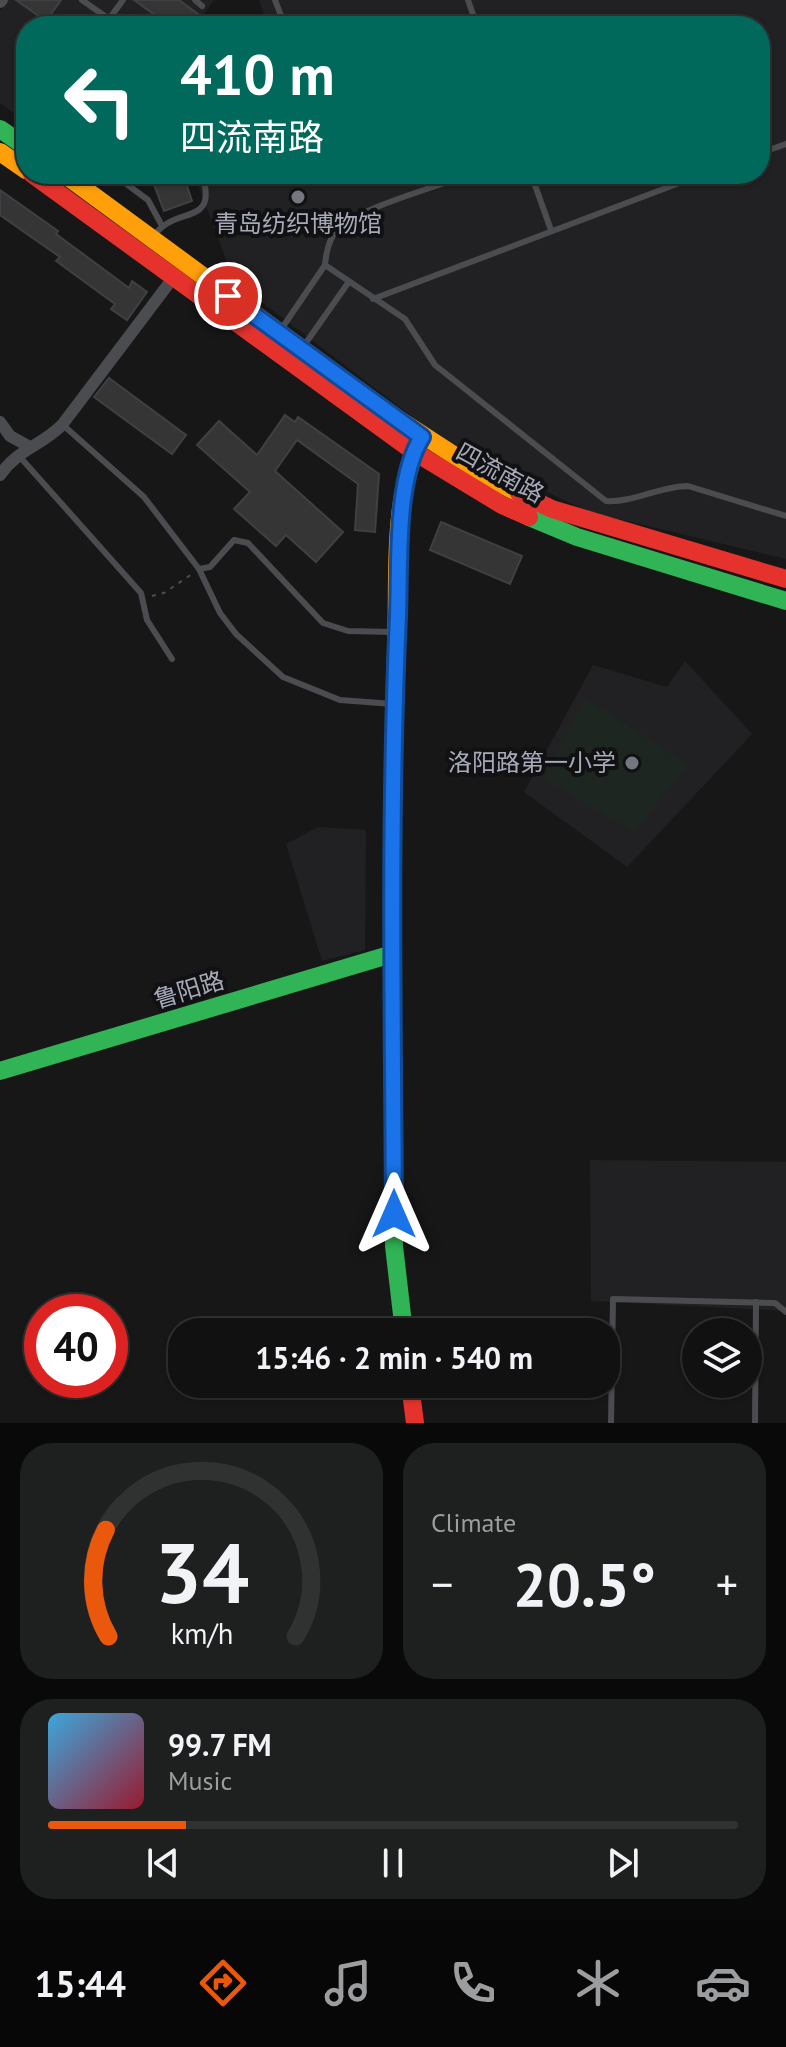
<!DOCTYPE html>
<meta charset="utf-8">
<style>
:root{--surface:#111;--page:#1e1f1f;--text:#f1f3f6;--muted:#9c9d9f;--line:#303131;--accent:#ea580c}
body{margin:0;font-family:"PT Sans","Noto Sans SC",sans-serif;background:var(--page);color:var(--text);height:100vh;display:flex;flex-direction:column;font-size:30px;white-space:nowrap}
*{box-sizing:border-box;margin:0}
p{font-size:26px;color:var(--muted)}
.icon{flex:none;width:44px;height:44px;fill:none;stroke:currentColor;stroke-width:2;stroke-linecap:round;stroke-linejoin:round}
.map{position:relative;height:1423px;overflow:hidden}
.details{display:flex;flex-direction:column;gap:20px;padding:20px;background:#090909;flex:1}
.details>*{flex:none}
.banner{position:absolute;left:16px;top:16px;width:754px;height:168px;border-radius:32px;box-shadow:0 2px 6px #0004,0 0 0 2px var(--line);background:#00695c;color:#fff;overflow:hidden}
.fabs{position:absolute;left:682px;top:1318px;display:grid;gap:16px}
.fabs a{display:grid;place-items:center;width:80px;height:80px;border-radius:50%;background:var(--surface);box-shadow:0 2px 6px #0004,0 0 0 2px var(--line);font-size:40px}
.speed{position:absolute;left:24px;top:1294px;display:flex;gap:16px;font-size:40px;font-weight:700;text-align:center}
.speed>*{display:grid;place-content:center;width:104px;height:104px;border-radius:50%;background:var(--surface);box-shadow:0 2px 6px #0004,0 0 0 2px var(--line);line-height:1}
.speed .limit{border:12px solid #d22;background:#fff;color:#111}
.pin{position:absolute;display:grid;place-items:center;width:68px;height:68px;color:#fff;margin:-34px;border:4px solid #fff;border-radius:50%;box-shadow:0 2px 8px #0007}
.me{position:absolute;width:88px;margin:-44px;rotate:0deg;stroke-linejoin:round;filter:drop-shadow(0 0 6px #0008)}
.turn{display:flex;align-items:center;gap:28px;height:168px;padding:0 32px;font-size:36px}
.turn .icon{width:104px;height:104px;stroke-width:2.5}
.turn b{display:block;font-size:56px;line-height:68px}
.big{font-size:60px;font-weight:600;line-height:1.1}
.details .widget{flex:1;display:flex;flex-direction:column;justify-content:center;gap:12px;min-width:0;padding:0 28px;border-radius:32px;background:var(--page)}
.details .dial{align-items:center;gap:0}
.dial svg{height:208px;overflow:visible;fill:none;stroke:var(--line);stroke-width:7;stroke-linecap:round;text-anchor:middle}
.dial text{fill:var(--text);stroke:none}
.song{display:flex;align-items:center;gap:24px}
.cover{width:96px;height:96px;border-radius:12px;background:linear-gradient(135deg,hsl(200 70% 55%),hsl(350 70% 35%))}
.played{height:8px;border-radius:4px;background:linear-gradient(90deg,var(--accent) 20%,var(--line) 20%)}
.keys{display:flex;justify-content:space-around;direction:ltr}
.heat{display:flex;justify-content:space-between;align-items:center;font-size:44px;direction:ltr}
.details .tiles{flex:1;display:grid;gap:20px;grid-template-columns:1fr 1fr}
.widget:last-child{grid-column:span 2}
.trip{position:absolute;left:168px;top:1318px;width:452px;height:80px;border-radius:32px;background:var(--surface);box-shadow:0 2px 6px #0004,0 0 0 2px var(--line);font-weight:600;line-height:80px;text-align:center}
.menu{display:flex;height:128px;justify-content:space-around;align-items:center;background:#070707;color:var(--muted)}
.menu .icon{width:56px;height:56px}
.menu .selected{color:var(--accent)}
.menu b{font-size:36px;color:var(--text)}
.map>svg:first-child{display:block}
.built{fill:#212123}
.green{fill:#1e2621}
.building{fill:#353536;stroke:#3f4043;stroke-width:2}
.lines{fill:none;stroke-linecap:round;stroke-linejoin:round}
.path{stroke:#4d4d52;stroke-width:2;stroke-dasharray:4 6;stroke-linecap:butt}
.lane{stroke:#4b4c50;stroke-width:6}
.street{stroke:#4b4c50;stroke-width:12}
.fast{stroke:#30b455;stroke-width:18}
.slow{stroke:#ff9f0a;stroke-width:18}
.jam{stroke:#e5322d;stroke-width:18}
.route-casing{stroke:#114b97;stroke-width:20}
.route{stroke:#1a73e8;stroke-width:14}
.poi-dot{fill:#757780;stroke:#111113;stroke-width:3}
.labels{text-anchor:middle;stroke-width:8;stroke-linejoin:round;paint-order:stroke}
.poi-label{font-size:24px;fill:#a7aab9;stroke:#111113}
.street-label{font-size:24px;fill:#a7aab9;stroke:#111113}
</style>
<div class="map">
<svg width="786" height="1423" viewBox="0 0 786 1423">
<rect width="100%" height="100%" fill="#171717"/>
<!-- built -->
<g class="built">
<polygon points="8,0 214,0 195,26 143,26 126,14 118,26 26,26 26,122 0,103 0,11"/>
<polygon points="259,0 786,0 786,559 589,512 452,447 234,281 194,174 760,174 760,26 268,26"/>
<polygon points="685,661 752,734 627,867 524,792 593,665 667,687"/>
<polygon points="318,827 366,830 365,950 322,961 286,844"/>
<polygon points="590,1160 786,1162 786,1311 591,1301"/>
</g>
<!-- green -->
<polygon class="green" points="585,698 688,765 635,832 543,779"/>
<!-- building -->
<g class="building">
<polygon points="16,0 61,0 46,21"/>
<polygon points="134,0 179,0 198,14 189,26 170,26"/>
<polygon points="150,174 183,174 192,201 164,211"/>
<polygon points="0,190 58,231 56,234 129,288 132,281 147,292 127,320 111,309 115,304 56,261 60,257 0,215"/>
<polygon points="109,378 186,435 172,454 94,397"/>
<polygon points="285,415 295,422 298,417 379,474 375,532 355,530 358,484 297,440 275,471 343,532 316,562 286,535 276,546 234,509 250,492 197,445 219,421 257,455"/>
<polygon points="441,522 522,556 510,584 430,550"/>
</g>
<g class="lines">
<!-- path -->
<polyline class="path" points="152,596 164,593 192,574"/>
<!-- lane -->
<g class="lane">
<polyline points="82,0 109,19"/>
<polyline points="195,0 202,6"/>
<polyline points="275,0 285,26"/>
<polyline points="468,0 477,26"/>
<polyline points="104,26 123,0"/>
<polyline points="760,153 786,144"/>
<polyline points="113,174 148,200 161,224"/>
<polyline points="339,174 340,174"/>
<path d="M471,174C442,185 355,209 337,230C329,239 326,253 325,265L405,319L435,365L606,501C633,503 660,486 688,486L786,516"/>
<polyline points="531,174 551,230"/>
<path d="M153,237C175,204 217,228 203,177"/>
<polyline points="373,299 703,174"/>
<polyline points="282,328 325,265"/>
<polyline points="303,347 348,283"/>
<polyline points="63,425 144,497 199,569 220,613 236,634 283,677 340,700 393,704"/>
<polyline points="20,457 141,593 147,620 172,659"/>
<polyline points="199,569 210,567 234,540 248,543 323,623 348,631 393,632"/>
<polyline points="611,1423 613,1299 775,1303 786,1312"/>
<polyline points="755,1423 756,1302"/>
</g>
<!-- street -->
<g class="street">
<polyline points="0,2 2,0"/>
<polyline points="0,422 10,436 30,447"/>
<path d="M0,475C18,449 41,446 62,425L173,278"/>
</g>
<!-- fast -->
<g class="fast">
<polyline points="0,129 26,147"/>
<polyline points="529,517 577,537 786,601"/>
<polyline points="396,647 392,845 394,1246 404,1332"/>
<polyline points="0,1071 392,954"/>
</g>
<!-- slow -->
<g class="slow">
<polyline points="0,152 26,170"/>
<polyline points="64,174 392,415 492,480 519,493"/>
<path d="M396,647C399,579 390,501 421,439"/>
</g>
<!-- jam -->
<g class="jam">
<polyline points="32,174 413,451 502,505 529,517"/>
<polyline points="519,493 552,509 786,579"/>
<polyline points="410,1384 415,1423"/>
</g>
</g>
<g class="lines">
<!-- route casing -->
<g class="route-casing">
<path id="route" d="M228,296L422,437C395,479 400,564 398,615C389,814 393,1015 394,1214"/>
</g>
<!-- route -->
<use href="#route" class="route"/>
</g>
<!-- markers -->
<g class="poi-dot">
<circle cx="298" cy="197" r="8"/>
<circle cx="632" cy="763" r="8"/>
</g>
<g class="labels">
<!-- poi labels -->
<g class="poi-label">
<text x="298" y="232">青岛纺织博物馆</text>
<text x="616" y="771" text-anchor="end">洛阳路第一小学</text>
</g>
<!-- street labels -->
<g class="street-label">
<text transform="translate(500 473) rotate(29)" y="8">四流南路</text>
<text transform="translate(189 990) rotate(-17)" y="8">鲁阳路</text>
</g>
</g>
</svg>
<div class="fabs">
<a><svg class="icon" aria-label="layers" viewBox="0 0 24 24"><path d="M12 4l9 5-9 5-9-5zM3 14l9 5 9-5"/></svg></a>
</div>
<div class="speed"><div class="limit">40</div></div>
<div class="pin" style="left:228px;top:296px;background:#d93025"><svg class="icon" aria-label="arrive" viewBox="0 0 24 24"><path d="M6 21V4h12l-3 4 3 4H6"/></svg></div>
<svg class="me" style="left:394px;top:1214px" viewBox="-20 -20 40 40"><path d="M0-17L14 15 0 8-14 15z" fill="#1a73e8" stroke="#fff" stroke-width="4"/></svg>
<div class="trip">15:46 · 2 min · 540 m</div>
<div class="banner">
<div class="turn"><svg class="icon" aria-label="left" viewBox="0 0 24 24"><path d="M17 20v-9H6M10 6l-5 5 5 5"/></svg><div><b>410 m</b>四流南路</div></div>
</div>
</div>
<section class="details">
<div class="tiles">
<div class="widget dial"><svg viewBox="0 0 100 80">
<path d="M14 69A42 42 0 1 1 86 69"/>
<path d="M14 69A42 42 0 0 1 13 28" stroke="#ea580c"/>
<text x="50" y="56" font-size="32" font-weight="700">34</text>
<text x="50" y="72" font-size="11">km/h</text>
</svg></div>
<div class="widget"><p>Climate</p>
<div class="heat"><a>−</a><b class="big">20.5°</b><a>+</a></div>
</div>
<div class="widget">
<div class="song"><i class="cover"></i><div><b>99.7 FM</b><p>Music</p></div></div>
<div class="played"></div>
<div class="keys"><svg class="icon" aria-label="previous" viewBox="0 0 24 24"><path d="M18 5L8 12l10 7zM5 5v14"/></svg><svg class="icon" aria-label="pause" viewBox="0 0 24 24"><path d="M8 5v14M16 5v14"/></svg><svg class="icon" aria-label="next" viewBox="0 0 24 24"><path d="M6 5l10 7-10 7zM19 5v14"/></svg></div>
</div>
</div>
</section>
<nav class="menu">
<b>15:44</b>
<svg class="icon selected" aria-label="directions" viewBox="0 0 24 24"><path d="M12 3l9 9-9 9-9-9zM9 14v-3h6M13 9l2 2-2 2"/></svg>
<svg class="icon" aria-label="music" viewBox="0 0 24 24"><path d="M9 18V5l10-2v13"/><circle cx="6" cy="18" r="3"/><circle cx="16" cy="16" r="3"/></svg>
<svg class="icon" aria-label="phone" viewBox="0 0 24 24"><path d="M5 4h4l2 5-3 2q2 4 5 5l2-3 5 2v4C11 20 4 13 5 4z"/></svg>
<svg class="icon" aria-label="climate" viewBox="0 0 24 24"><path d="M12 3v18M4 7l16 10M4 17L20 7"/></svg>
<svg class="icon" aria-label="car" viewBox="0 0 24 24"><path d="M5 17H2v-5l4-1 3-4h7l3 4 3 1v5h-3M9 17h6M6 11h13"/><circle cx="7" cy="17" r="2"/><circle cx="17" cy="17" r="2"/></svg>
</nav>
